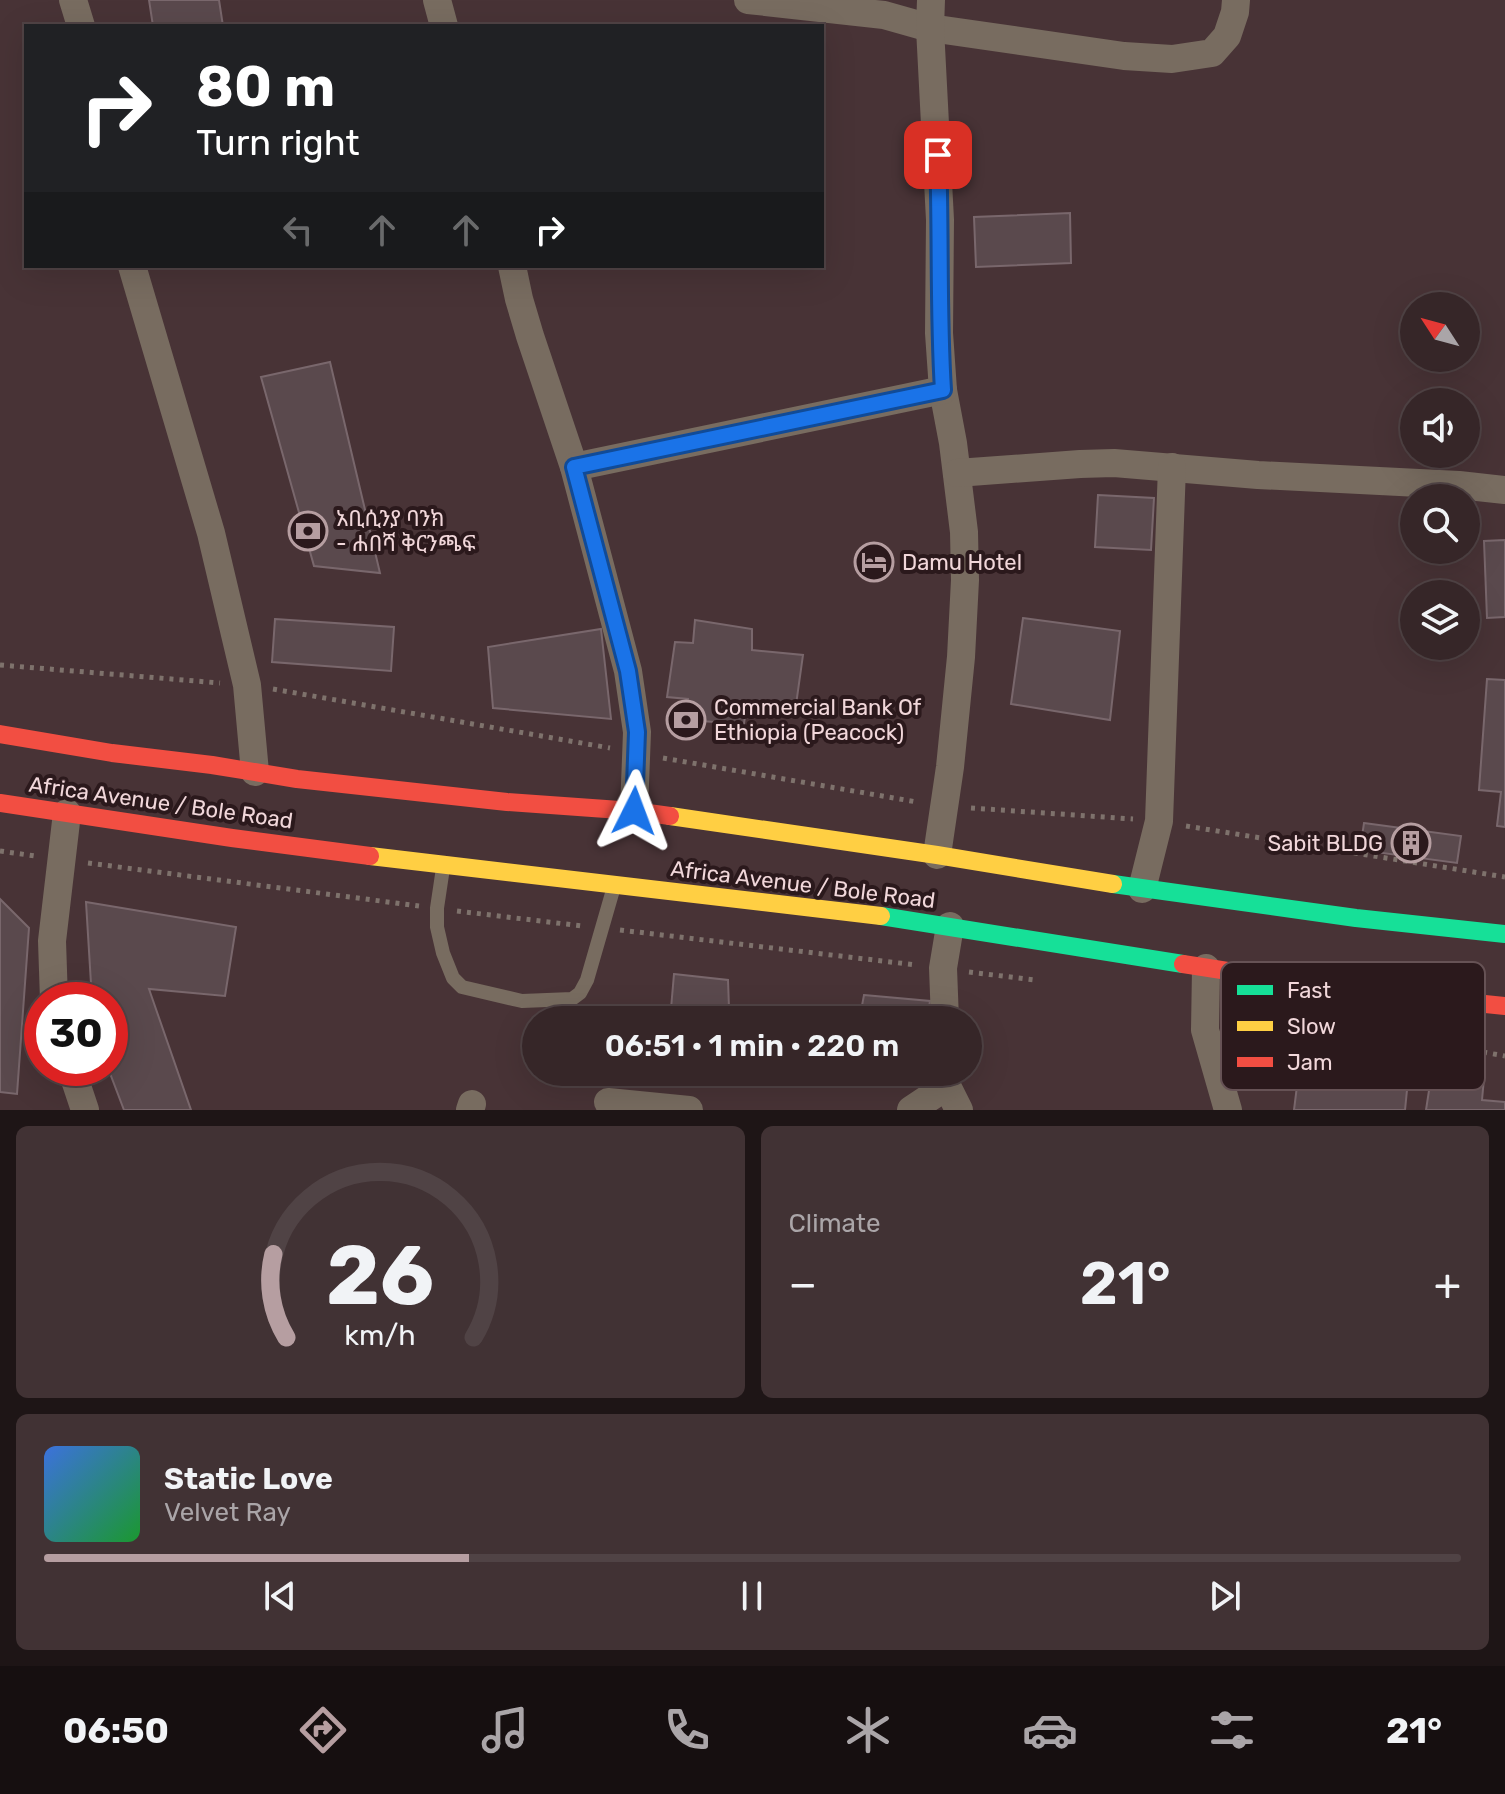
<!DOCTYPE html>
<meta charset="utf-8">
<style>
:root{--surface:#362628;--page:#413234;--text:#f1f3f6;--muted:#aaa5a8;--line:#504345;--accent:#b69ea1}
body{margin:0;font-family:Rubik,"Noto Sans Ethiopic",sans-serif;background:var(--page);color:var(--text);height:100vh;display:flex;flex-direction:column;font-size:30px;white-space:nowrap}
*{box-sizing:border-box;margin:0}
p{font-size:26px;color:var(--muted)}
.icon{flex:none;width:44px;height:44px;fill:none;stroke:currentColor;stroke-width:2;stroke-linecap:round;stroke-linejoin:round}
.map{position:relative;height:1110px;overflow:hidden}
.sheet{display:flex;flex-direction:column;gap:16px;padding:16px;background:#1e1516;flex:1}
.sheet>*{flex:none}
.hud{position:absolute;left:24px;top:24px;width:800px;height:244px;border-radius:0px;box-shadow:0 8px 32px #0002,0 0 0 2px var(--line);background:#202124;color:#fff;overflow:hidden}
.needle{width:52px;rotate:306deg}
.controls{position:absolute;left:1400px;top:292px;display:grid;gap:16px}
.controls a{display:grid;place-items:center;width:80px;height:80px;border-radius:50%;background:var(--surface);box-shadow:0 8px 32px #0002,0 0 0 2px var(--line);font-size:40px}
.speed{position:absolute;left:24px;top:982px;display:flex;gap:16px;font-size:40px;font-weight:700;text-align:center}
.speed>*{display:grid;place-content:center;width:104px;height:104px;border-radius:50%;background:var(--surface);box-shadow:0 8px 32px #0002,0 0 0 2px var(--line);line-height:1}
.speed .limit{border:12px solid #d22;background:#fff;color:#111}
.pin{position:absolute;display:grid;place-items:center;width:68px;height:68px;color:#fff;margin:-34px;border-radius:16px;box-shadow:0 4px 12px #0006}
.me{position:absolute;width:88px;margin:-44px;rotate:3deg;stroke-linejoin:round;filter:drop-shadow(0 0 6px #0008)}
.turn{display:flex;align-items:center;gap:28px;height:168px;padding:0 40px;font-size:36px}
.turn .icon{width:104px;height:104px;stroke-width:2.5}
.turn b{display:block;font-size:56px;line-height:68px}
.lanes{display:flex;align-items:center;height:76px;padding:0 40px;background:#0003;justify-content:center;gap:40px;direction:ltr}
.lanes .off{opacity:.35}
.big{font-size:60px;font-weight:600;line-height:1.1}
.sheet .widget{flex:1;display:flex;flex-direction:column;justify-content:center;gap:12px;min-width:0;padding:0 28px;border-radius:12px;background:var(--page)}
.sheet .dial{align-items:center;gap:0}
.dial svg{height:208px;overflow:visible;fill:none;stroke:var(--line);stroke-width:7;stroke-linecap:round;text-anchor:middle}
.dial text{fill:var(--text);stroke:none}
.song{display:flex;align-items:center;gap:24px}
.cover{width:96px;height:96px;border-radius:12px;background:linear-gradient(135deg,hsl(220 70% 55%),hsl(130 70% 35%))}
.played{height:8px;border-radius:4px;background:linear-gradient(90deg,var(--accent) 30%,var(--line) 30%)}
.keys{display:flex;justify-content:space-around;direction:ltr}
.heat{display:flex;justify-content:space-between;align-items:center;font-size:44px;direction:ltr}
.sheet .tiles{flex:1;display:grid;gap:16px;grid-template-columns:1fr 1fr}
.widget:last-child{grid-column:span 2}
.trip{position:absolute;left:522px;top:1006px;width:460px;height:80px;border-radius:40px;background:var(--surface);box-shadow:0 8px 32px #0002,0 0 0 2px var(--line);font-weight:600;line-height:80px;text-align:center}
.menu{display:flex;height:128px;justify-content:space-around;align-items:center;background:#160f10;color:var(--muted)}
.menu .icon{width:56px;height:56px}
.menu .selected{color:var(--accent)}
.menu b{font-size:36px;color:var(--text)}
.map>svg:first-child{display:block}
.building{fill:#5a494d;stroke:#79676c;stroke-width:2}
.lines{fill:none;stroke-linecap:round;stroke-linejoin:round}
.path{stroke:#7e726c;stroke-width:5;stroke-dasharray:4 6;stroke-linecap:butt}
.lane{stroke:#786c60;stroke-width:14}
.street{stroke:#786c60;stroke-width:28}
.fast{stroke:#16e098;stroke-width:18}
.slow{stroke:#ffcf43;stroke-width:18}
.jam{stroke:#f24e42;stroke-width:18}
.route-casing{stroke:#114b97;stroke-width:20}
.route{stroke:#1a73e8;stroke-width:14}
.labels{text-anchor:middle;stroke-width:8;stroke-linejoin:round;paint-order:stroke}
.poi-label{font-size:22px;fill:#f1d7da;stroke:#2b191c;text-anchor:start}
.street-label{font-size:22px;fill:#f1d7da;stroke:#2b191c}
.key{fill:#2b191c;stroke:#665255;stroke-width:2}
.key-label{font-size:22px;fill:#f1d7da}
</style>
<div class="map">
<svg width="1505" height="1110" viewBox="0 0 1505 1110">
<rect width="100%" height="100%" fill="#483336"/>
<!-- building -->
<g class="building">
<polygon points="149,0 219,0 223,26 153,26"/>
<polygon points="1070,213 1071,263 976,267 974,217"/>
<polygon points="330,362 380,573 314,566 261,377"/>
<polygon points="1098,495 1154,498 1151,550 1095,547"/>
<polygon points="1505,540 1505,617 1487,618 1484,541"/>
<polygon points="1023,618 1120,631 1110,720 1011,704"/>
<polygon points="275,619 394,627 391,671 272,662"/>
<polygon points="695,620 752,629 752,650 803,655 795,712 746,708 744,724 686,720 688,699 667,697 675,642 693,643"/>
<polygon points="601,629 611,719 493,708 488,647"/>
<polygon points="1487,679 1505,680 1505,827 1497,826 1501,792 1479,790"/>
<polygon points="1364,823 1461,836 1457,863 1360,850"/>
<polygon points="0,899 29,928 17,1094 0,1092"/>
<polygon points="86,902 236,927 225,996 149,989 191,1110 124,1110 108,1068 110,1068 110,1000 92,1000"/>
<polygon points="674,974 728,980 729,1008 784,1011 783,1020 670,1020"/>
<polygon points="864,995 930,1001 927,1020 805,1020 806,1012 860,1016"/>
<polygon points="1301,1054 1359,1064 1359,1088 1407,1090 1405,1110 1294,1110"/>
<polygon points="1432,1071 1484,1078 1482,1100 1505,1102 1505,1110 1426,1110"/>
<polygon points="713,1072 777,1072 776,1078"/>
<polygon points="800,1072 863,1072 863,1084 800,1079"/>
</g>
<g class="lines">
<!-- path -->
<g class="path">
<polyline points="0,665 220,683"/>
<polyline points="273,689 610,748"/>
<polyline points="663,758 917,802"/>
<polyline points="971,808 1133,819"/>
<polyline points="1186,826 1505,877"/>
<polyline points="0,851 35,856"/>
<polyline points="88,863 419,906"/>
<polyline points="457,911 582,926"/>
<polyline points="620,930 916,965"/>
<polyline points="969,972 1035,980"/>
<polyline points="1365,1031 1505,1056"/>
</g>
<!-- lane -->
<polyline class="lane" points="443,868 437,908 437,927 443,953 453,978 462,987 522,1001 572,999 580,993 587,980 613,890"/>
<!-- street -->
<g class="street">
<polyline points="73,0 81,26"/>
<polyline points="437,0 444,26"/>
<polyline points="748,0 884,15 930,28 1124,56 1172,59 1212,53 1227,36 1235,12 1236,0"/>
<polyline points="931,0 930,28 940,220 939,333 943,390 953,443 964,532 965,580 961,657 950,767 937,855"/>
<polyline points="132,266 211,533 247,685 255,772"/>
<polyline points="512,266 519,299 530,336 574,467 628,671 637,732 634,811"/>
<polyline points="574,467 943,390"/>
<polyline points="957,473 1080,464 1114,463 1258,475 1459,485 1505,490"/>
<polyline points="1142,889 1159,821 1172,467"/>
<polyline points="1206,968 1205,1030 1228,1110"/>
<polyline points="54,1000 52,941 67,813"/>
<polyline points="945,1020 943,968 950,926"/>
<polyline points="71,1068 85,1110"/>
<polyline points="947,1072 947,1086 959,1110"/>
<polyline points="608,1102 689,1110"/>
<polyline points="470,1110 472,1104"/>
<polyline points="911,1110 947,1086"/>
</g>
<!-- fast -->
<g class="fast">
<polyline points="1113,884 1356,918 1505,934"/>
<polyline points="881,916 1183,964"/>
</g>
<!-- slow -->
<g class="slow">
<polyline points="670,816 937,855 1113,884"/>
<polyline points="370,856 881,916"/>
</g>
<!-- jam -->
<g class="jam">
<polyline points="0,734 112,753 212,765 297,779 507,802 634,811 670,816"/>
<polyline points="0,803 232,838 370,856"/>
<polyline points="1183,964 1350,990 1505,1006"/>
</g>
</g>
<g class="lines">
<!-- route casing -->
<g class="route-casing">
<path id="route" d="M634,811L637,732L628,671L574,467L943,390C938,312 941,234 938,155"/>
</g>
<!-- route -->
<use href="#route" class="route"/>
</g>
<!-- icons -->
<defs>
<g id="bank-ring" transform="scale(2)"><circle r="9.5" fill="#2b191c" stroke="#b69ea1" stroke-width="1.5"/><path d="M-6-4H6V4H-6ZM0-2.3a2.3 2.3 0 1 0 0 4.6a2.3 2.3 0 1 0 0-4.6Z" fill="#b69ea1"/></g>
<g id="hotel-ring" transform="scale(2)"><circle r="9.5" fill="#2b191c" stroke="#b69ea1" stroke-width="1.5"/><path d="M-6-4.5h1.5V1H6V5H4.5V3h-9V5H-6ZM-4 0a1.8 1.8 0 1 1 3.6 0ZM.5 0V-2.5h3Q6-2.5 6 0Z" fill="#b69ea1"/></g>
<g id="building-ring" transform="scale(2)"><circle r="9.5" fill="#2b191c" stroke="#b69ea1" stroke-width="1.5"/><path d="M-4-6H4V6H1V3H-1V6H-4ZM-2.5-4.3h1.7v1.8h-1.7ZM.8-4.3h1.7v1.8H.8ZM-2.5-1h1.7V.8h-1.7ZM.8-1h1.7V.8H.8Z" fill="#b69ea1"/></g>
</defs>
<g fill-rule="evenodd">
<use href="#bank-ring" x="308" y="531"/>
<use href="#hotel-ring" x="874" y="562"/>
<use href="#bank-ring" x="686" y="720"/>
<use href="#building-ring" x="1411" y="843"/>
</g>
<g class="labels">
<!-- poi labels -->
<g class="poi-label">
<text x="336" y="526">አቢሲንያ ባንክ<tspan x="336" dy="25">- ሐበሻ ቅርንጫፍ</tspan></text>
<text x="902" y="570">Damu Hotel</text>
<text x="714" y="715">Commercial Bank Of<tspan x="714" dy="25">Ethiopia (Peacock)</tspan></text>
<text x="1383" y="851" text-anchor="end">Sabit BLDG</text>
</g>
<!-- street labels -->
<g class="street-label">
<text transform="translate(161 802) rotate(8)" y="8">Africa Avenue / Bole Road</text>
<text transform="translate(803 884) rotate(7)" y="8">Africa Avenue / Bole Road</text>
</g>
</g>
<!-- legend -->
<rect x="1221" y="962" width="264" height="128" rx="12" class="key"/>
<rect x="1237" y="985" width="36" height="10" fill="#16e098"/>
<rect x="1237" y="1021" width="36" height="10" fill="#ffcf43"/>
<rect x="1237" y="1057" width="36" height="10" fill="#f24e42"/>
<g class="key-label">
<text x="1287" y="998">Fast</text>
<text x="1287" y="1034">Slow</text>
<text x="1287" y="1070">Jam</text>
</g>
</svg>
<div class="controls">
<a><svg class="needle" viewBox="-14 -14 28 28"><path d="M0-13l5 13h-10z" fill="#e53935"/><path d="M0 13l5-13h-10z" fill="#aaa5a8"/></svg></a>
<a><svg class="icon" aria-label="sound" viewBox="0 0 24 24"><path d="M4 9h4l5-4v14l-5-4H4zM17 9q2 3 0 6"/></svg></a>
<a><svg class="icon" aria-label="search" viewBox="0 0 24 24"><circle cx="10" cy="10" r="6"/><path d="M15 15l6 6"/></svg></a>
<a><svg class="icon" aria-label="layers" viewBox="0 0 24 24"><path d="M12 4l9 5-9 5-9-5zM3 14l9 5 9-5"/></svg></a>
</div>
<div class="speed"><div class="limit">30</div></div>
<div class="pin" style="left:938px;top:155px;background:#d93025"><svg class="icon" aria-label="arrive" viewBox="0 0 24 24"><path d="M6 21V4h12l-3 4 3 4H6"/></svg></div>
<svg class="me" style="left:634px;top:811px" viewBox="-20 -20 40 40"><path d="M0-17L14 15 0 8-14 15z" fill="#1a73e8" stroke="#fff" stroke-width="4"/></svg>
<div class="trip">06:51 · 1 min · 220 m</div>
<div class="hud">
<div class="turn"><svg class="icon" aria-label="right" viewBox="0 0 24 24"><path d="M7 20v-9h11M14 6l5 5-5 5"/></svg><div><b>80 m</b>Turn right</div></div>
<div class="lanes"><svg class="icon off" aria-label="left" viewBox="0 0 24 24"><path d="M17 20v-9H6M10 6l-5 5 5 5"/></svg><svg class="icon off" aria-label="ahead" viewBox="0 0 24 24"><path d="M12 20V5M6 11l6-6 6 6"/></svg><svg class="icon off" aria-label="ahead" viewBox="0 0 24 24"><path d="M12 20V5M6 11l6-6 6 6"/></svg><svg class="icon" aria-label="right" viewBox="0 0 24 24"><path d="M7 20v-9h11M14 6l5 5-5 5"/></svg></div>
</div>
</div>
<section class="sheet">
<div class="tiles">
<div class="widget dial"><svg viewBox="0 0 100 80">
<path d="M14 69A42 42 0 1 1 86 69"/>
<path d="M14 69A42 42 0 0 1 9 37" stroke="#b69ea1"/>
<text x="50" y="56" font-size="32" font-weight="700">26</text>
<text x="50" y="72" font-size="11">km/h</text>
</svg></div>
<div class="widget"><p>Climate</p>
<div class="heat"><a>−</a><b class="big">21°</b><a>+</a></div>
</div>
<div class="widget">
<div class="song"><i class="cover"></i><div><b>Static Love</b><p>Velvet Ray</p></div></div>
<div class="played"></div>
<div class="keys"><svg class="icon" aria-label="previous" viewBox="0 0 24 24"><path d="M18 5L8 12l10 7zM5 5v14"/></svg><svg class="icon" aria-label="pause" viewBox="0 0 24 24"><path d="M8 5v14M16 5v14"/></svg><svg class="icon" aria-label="next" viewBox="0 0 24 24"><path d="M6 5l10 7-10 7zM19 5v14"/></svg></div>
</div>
</div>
</section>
<nav class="menu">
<b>06:50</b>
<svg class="icon selected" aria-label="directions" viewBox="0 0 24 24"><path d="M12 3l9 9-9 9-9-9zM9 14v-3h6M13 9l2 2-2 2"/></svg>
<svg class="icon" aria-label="music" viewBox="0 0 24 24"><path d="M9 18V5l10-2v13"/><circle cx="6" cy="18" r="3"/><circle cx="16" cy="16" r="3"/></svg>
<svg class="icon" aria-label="phone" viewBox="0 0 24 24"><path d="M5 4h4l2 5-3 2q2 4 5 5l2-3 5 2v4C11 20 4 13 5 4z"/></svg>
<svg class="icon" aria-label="climate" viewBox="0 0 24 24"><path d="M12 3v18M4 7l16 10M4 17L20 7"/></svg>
<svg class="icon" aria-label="car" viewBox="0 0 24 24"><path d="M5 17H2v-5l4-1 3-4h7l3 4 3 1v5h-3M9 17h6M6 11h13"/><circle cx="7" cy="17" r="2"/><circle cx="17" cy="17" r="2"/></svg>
<svg class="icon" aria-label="filters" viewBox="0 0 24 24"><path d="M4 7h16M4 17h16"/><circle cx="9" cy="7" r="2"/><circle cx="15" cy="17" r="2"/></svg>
<b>21°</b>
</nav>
